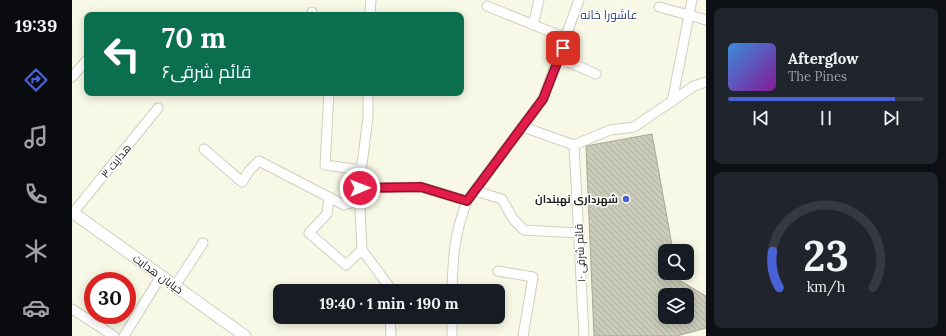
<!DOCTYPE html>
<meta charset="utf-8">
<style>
:root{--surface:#171b24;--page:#20242c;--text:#f1f3f6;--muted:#9ea1a6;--line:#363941;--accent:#4862d6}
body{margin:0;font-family:Lora,Cairo,serif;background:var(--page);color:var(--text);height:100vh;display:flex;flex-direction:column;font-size:15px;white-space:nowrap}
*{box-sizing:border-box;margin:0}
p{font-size:13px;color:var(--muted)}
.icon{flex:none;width:22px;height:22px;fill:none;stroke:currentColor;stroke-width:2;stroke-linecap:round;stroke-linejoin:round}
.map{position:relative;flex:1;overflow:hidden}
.sheet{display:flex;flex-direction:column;gap:8px;padding:8px;background:#0d0f14;width:240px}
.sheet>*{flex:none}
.guide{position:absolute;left:12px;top:12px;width:380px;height:84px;border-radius:8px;box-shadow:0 2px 10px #0003;background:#0b6e4f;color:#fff;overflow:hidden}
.buttons{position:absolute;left:586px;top:244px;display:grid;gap:8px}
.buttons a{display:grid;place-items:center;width:36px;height:36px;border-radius:8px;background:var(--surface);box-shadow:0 2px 10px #0003;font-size:20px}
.speed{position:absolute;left:12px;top:272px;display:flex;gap:8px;font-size:20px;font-weight:700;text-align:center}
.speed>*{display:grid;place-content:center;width:52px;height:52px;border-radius:50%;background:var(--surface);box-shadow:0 2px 10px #0003;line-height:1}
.speed .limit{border:6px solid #d22;background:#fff;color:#111}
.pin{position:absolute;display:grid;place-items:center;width:34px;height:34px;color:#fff;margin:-17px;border-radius:8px;box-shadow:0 2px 6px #0006}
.me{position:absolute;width:44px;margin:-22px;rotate:89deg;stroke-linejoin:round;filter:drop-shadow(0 0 3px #0008)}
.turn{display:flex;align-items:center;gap:14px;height:84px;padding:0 12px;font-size:18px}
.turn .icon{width:52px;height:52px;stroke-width:2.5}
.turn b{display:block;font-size:28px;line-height:34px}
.sheet .card{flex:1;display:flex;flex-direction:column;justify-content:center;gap:6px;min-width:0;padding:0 14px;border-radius:8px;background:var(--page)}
.sheet .dial{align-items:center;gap:0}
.dial svg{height:104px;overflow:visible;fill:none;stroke:var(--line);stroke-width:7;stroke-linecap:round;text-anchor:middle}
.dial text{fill:var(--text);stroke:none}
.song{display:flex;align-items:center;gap:12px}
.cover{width:48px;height:48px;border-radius:6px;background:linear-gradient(135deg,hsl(210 70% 55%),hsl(290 70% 35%))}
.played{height:4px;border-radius:2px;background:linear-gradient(90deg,var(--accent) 85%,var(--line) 85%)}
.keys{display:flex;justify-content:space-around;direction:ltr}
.trip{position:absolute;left:201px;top:284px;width:232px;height:40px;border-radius:8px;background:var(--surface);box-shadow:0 2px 10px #0003;font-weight:700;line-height:40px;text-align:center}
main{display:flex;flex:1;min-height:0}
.menu{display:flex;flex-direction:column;width:72px;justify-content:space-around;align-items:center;background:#090b0e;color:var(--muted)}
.menu .icon{width:28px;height:28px}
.menu .active{color:var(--accent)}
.menu b{font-size:18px;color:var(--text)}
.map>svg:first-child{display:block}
.building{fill:url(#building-back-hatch);stroke:#a8a897;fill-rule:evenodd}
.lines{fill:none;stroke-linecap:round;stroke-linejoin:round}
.minor-casing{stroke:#cfcfbe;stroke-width:11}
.tertiary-casing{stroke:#cfcfbe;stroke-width:13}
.minor{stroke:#fff;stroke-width:9}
.tertiary{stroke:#fff;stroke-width:11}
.route-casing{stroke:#92132f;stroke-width:10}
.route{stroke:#e11d48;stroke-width:7}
.poi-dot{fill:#4862d6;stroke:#fff;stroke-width:1.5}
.labels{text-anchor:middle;stroke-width:3;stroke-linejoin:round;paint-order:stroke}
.street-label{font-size:11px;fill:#25251e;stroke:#fff}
.poi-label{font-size:11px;font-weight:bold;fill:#25251e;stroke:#fff;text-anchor:end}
.neighbourhood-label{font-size:12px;fill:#2e3e77;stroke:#fff}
</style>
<main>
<nav class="menu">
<b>19:39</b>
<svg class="icon active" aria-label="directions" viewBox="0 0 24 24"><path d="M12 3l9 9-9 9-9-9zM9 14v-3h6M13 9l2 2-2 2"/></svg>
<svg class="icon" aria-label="music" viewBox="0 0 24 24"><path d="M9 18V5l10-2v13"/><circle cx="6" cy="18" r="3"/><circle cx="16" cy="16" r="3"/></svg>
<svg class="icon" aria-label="phone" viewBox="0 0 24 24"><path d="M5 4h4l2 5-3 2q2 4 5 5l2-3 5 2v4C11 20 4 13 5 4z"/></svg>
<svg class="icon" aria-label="climate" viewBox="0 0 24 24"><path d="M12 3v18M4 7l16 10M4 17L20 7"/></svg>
<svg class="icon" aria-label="car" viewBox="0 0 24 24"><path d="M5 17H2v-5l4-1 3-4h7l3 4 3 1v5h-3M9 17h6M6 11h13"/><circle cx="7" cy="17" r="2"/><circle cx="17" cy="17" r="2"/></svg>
</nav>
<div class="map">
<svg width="634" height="336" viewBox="0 0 634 336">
<defs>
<pattern id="building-back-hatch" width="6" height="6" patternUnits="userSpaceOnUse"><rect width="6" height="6" fill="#cbcbba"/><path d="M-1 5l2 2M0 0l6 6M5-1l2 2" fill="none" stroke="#aeae9f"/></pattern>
</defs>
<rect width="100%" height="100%" fill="#f8f8e6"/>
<!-- building -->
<path class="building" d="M580,134L601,251H593V273H605L607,280L634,296V328L605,336H522L514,146ZM593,295H615V317H593Z"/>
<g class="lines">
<!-- minor casing -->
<g class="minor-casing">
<g id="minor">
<polyline points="415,6 494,38"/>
<polyline points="587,7 634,20"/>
<polyline points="240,12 240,15"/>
<polyline points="298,15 299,0"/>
<polyline points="461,25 467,0"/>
<polyline points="487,58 524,74"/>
<polyline points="0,77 15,60"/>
<polyline points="257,93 253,165 290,170"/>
<polyline points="296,93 296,117 287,188 290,250 316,285 316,291"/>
<polyline points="600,102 620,0"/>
<polyline points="451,127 502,145 538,130 562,127 622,86 634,82"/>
<polyline points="502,145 512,336"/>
<polyline points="132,149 170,182 177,171 187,161 272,205 288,200"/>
<polyline points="287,188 349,187 395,201"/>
<polyline points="403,191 430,199 441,219 452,230 507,233"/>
<polyline points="257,197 255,214 237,233 274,265 290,250"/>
<polyline points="1,213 86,108"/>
<polyline points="426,271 461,277 451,336"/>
<polyline points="103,286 131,243"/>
<path d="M380,291C381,256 382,235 395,201L471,99L507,0"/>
<polyline points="0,309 42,336"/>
<polyline points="318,317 319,336"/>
<polyline points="52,336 89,276"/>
<polyline points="380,336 380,317"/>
</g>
</g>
<!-- tertiary casing -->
<g class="tertiary-casing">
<polyline id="tertiary" points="0,212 173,336"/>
</g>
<!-- minor -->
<use href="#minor" class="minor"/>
<!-- tertiary -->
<use href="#tertiary" class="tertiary"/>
</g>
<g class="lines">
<!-- route casing -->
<g class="route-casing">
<polyline id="route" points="288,188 349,187 395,201 471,99 491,48"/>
</g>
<!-- route -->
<use href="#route" class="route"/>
</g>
<!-- markers -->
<circle class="poi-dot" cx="554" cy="199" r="4"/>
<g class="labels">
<!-- street labels -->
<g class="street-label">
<text transform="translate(44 161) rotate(-51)" y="4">هدایت ۳</text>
<text transform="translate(508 253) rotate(-93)" y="4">قائم شرقی ۱۰</text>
<text transform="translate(86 274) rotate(36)" y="4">خیابان هدایت</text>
</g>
<!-- poi labels -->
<g class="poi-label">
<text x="546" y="203">شهرداری نهبندان</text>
</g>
<!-- neighbourhood labels -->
<g class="neighbourhood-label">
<text x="537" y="19">عاشورا خانه</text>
</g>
</g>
</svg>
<div class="buttons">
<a><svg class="icon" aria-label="search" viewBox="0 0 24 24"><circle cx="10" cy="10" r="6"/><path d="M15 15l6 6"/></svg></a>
<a><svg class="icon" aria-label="layers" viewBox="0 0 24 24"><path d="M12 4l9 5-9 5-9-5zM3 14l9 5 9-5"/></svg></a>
</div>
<div class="speed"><div class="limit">30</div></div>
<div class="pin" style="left:491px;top:48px;background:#d93025"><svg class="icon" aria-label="arrive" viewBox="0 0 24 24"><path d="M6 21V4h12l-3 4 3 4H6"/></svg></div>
<svg class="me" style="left:288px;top:188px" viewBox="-20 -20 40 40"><circle r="17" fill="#e11d48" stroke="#fff" stroke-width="3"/><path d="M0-11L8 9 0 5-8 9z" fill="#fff"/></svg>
<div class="trip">19:40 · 1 min · 190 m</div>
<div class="guide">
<div class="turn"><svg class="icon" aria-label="left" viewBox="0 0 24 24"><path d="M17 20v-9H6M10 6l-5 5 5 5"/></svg><div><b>70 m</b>۶قائم شرقی</div></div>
</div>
</div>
<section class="sheet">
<div class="card">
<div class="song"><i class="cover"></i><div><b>Afterglow</b><p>The Pines</p></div></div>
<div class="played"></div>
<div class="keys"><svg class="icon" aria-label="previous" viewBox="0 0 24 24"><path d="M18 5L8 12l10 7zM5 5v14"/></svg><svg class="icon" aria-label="pause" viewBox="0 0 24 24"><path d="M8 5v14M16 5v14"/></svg><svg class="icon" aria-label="next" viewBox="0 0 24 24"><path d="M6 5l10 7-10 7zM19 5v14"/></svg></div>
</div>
<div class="card dial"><svg viewBox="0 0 100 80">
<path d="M14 69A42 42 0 1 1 86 69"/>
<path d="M14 69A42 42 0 0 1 9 41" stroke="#4862d6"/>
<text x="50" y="56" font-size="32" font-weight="700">23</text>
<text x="50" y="72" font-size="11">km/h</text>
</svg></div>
</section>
</main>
